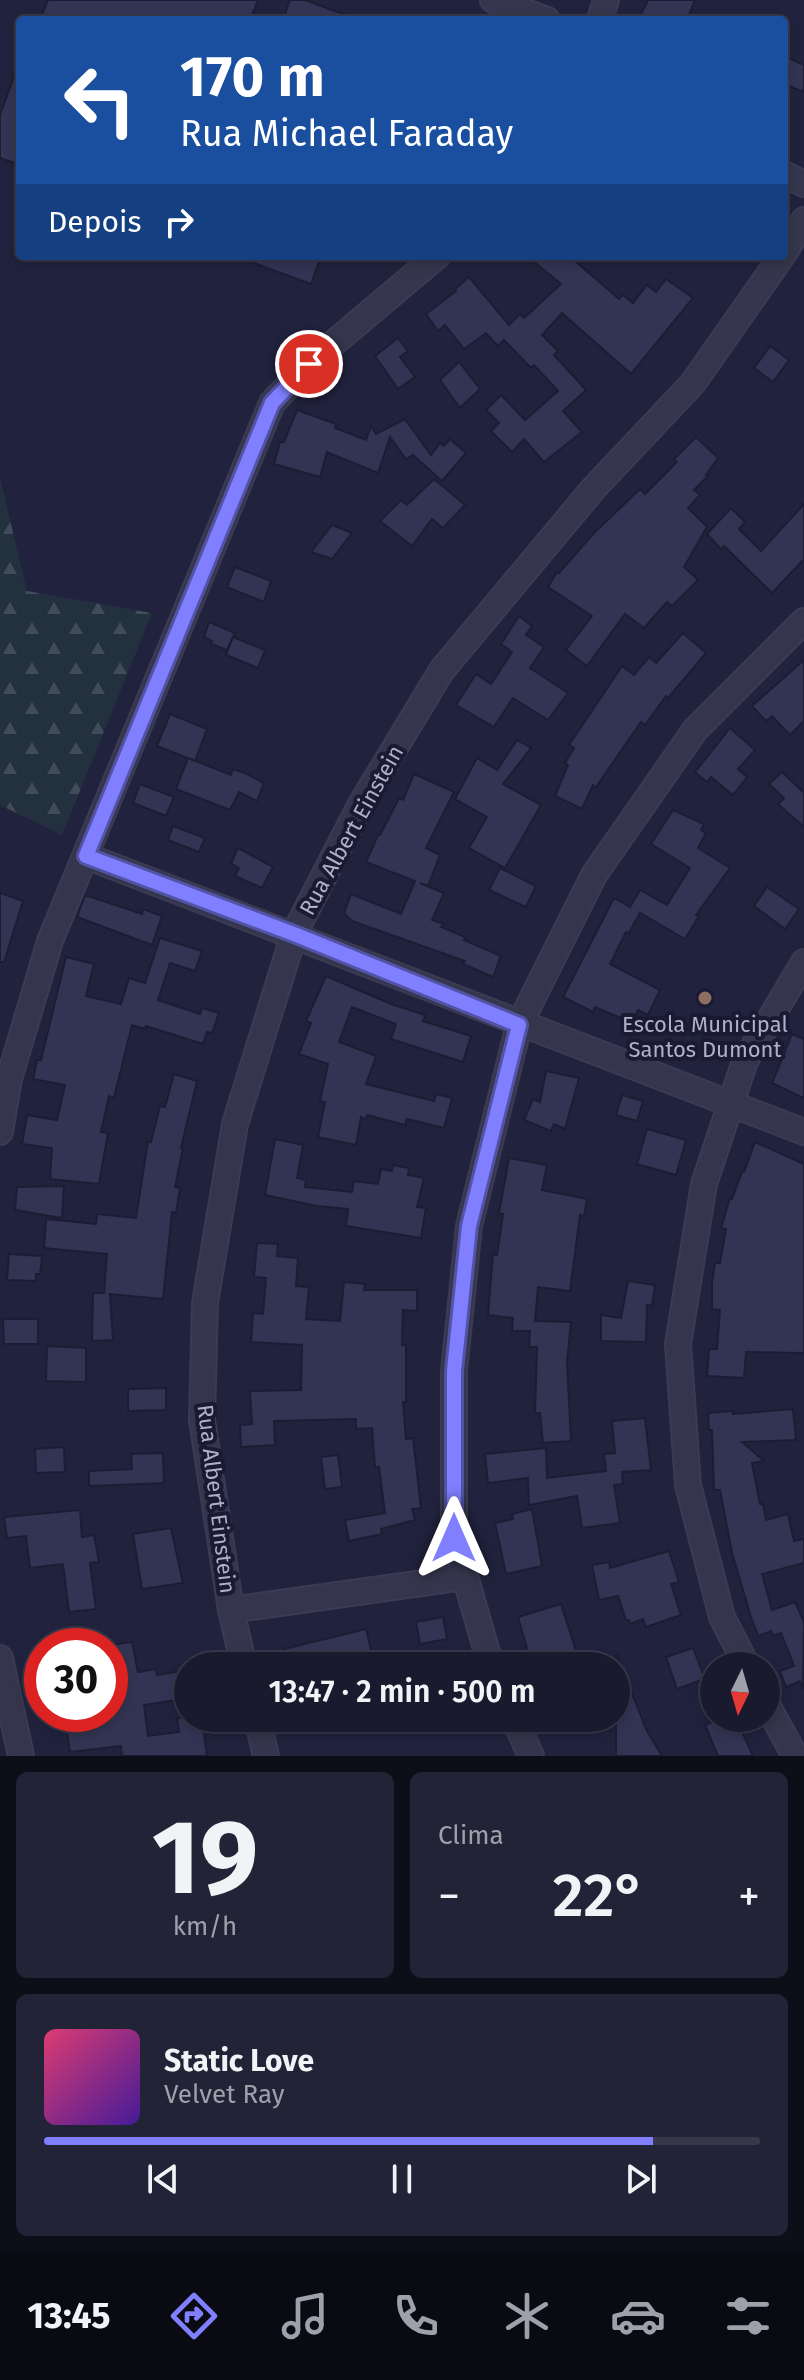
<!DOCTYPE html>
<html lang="pt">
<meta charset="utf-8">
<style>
:root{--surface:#191a2e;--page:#222336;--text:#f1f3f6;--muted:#9fa1aa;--line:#37384a;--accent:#7f7fff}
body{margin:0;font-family:"Fira Sans",sans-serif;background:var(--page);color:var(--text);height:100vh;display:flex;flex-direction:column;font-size:30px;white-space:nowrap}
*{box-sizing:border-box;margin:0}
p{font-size:26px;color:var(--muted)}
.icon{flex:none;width:44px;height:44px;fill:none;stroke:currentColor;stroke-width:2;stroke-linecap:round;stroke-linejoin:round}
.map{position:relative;height:1756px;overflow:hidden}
.side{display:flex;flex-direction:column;gap:16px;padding:16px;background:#0e0e19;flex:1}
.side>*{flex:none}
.top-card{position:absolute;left:16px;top:16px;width:772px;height:244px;border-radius:8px;box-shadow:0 4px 12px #0003,0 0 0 2px var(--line);background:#1a4fa0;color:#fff;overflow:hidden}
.needle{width:52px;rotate:185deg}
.controls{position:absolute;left:700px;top:1652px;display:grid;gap:16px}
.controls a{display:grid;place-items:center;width:80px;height:80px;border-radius:50%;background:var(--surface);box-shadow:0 4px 12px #0003,0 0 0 2px var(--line);font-size:40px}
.speed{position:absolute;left:24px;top:1628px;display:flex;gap:16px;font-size:40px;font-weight:700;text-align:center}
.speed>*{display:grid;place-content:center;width:104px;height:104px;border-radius:50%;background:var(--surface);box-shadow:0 4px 12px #0003,0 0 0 2px var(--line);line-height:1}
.speed .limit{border:12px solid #d22;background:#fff;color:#111}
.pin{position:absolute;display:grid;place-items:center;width:68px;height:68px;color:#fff;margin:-34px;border:4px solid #fff;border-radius:50%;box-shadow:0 2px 8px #0007}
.me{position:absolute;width:88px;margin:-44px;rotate:0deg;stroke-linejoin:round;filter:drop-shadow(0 0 6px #0008)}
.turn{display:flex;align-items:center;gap:28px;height:168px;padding:0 32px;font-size:36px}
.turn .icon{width:104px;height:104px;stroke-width:2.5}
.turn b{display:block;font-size:56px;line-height:68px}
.then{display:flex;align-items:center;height:76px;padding:0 32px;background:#0003;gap:16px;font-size:30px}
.big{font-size:60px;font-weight:600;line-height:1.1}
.side .tile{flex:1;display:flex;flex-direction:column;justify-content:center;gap:12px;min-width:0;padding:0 28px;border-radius:12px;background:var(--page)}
.side .dial{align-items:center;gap:0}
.dial b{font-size:104px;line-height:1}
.song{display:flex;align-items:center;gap:24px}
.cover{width:96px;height:96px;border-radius:12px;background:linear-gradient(135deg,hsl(340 70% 55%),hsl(260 70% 35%))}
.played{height:8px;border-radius:4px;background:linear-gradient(90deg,var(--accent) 85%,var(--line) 85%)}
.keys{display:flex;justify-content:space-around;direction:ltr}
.heat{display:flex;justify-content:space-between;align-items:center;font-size:44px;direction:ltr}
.side .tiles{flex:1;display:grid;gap:16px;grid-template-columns:1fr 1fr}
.tile:last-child{grid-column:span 2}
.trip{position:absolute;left:174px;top:1652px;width:456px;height:80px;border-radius:40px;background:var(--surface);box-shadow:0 4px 12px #0003,0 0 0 2px var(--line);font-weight:600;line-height:80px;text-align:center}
.tabs{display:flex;height:128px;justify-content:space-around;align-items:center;background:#0a0a12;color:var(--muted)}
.tabs .icon{width:56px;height:56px}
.tabs .current{color:var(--accent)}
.tabs b{font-size:36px;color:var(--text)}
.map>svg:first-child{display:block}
.forest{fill:url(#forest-firs)}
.building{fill:#333454;stroke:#1c1d34;stroke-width:2}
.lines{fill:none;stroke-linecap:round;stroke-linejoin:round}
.minor-casing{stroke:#3b3c53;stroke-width:28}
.minor{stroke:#35364d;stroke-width:24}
.route-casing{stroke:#5353a6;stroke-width:20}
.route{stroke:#7f7fff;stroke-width:14}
.education-dot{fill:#8d6e63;stroke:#1a1b32;stroke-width:3}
.labels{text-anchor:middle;stroke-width:8;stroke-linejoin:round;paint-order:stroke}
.street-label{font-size:22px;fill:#b0b0c9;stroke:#1a1b32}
.poi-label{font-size:22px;fill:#b0b0c9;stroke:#1a1b32}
</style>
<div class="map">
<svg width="804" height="1756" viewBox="0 0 804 1756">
<defs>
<pattern id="forest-firs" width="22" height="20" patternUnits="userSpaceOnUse" patternTransform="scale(2)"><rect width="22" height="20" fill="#23313e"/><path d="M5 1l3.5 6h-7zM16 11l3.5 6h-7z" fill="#404c59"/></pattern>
</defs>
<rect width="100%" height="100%" fill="#21223d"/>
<!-- forest -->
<polygon class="forest" points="0,478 27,591 152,613 62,835 0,805"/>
<!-- building -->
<g class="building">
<polygon points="48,0 258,0 250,20 40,20"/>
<polygon points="290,0 305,0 354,18 354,20 283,20"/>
<polygon points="648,0 695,0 687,20 638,20"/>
<polygon points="784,56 804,65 804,92 784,84"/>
<polygon points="18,66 20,66 20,165 0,158 0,115"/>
<polygon points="241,256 321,256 311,284 240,258"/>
<polygon points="527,256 569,256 619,299 623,295 633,303 647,285 656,292 666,279 693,298 631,374 562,313 542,335 558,351 554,355 586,390 563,411 582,432 544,462 524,439 512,452 491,431 499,423 486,410 501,395 525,420 558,391 534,365 531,368 504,340 498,346 486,333 464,349 445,325 438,331 426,314 456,291 455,289 469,277 509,325 520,314 524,318 561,284"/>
<polygon points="398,338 408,351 400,357 415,377 398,389 375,356"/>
<polygon points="770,346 789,360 773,382 754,368"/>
<polygon points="459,362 480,389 460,408 440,380"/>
<polygon points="297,410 336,424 335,428 366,440 371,426 376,434 405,419 431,455 440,443 444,446 450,439 466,453 442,481 413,455 406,459 390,437 378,473 327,452 320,477 274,464 280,442 284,442"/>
<polygon points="696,437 718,458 706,475 708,476 694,490 700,495 688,508 707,527 684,567 698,580 672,606 667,602 644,628 625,614 587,666 566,650 592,616 548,587 557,572 559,573 593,534 640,489 645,494 677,462 674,459"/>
<polygon points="434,479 465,505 443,528 432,519 412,546 380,521 401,500 407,505"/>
<polygon points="804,504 804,559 772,593 724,546 721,549 707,534 731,508 745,522 739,529 761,551"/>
<polygon points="332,525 352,533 332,559 311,552"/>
<polygon points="235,567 271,581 264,602 227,587"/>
<polygon points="519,616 532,626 526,635 544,647 530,668 568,693 548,720 513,698 494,727 456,705 476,674 491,684 512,652 501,644"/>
<polygon points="209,622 235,633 227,650 211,644 212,641 204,637"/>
<polygon points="683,633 706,653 668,698 666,696 645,725 641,722 596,787 593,785 582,809 555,796 568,765 565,763 574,748 569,745 622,666 634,675 649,657 656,663"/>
<polygon points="233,637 265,650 258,668 226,655"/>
<polygon points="804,660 804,721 790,735 772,716 766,721 752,706"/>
<polygon points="170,714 207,729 195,761 157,746"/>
<polygon points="730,728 755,750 738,769 747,777 733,795 711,777 707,782 695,772"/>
<polygon points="517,740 531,748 503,784 541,805 505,868 469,848 487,817 455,799 477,758 497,770"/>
<polygon points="188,758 231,775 233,769 245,773 264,783 257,801 239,792 230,810 176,789"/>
<polygon points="782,772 804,793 804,827 778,804 784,798 769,784"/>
<polygon points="414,774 454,792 426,848 440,855 428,886 420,883 444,893 432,920 444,924 441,927 465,937 464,940 501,956 493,977 463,964 465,961 352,921 344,913 351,894 401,914 415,881 366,862 378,835 380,835 399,798 403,800"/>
<polygon points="140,784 174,797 166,816 133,803"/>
<polygon points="673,810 704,824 701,830 706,833 698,848 730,868 696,915 699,916 685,939 640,913 629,933 626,932 610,964 660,990 648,1015 638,1010 633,1023 595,1007 593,1012 563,997 614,898 630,907 640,890 667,905 690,868 651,844"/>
<polygon points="173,826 205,838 199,852 168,840"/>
<polygon points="238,848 273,867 262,888 235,876 239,868 231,863"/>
<polygon points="500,868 536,886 526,907 489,890"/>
<polygon points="767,887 799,909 785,929 754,906"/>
<polygon points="0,893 23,901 4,962 0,962"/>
<polygon points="85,895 142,914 143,909 162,916 152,945 77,917"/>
<polygon points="160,938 202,951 195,971 170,963 158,1000 200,1014 202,1008 219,1013 212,1033 207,1032 203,1044 146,1026 145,1029 132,1025 114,1098 109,1096 101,1132 108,1133 99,1184 50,1179 52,1148 22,1144 27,1115 57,1120 65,1085 33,1079 37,1060 41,1060 66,957 94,964 86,996 121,1004 129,978 145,983"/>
<polygon points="326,976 391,1004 425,1015 423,1021 471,1036 463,1062 391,1039 396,1024 352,1007 339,1042 376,1056 366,1084 434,1101 436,1094 452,1098 444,1128 407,1119 405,1125 367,1115 366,1119 361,1117 356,1145 318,1137 325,1102 320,1101 328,1064 299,1054 311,1023 306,1021"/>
<polygon points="792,1034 804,1039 804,1098 772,1083"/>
<polygon points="546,1071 579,1078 565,1129 554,1124 551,1131 524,1120 533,1099 540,1102"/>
<polygon points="174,1074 197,1081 181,1148 183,1148 175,1187 180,1188 176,1213 172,1212 163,1299 110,1294 113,1340 92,1341 93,1293 104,1293 107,1254 44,1248 46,1219 96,1224 97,1214 136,1218 148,1141 151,1142 160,1106 165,1107"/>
<polygon points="622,1095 643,1101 637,1121 616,1115"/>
<polygon points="647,1129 686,1140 676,1175 637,1164"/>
<polygon points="275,1139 303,1145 297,1178 306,1180 305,1187 352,1192 354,1181 378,1184 381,1169 392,1171 393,1165 409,1168 408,1175 424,1178 417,1207 426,1208 421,1238 346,1226 348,1209 317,1206 265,1195"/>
<polygon points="755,1142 804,1164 804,1353 746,1352 744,1378 707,1376 709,1349 717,1349 720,1310 712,1309 712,1282 715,1263 720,1263 726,1229 721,1228 730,1198 732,1199 742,1172 744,1172"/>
<polygon points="509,1158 547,1165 542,1190 587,1199 584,1216 580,1215 570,1291 538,1287 535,1321 571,1322 567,1362 571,1441 543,1443 540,1413 535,1413 537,1347 529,1347 530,1331 512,1331 513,1318 488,1315 493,1254 497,1255 503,1214 499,1213"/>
<polygon points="64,1186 62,1218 15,1210 17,1187"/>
<polygon points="257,1243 278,1244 277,1256 298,1258 296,1286 309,1287 306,1319 340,1321 344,1282 365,1284 364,1290 417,1290 417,1311 403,1310 402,1345 406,1345 406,1402 403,1402 406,1439 413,1438 421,1508 412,1509 415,1520 381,1529 382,1534 349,1541 345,1520 385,1513 379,1467 375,1467 372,1428 356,1429 356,1419 274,1421 275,1445 241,1447 240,1425 252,1424 250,1391 301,1390 302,1345 251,1342 253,1313 263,1314 266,1278 254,1277"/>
<polygon points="9,1254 42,1256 40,1274 36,1274 36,1281 7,1280"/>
<polygon points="628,1281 655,1285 652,1306 647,1305 646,1342 601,1341 601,1315 621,1318"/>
<polygon points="3,1319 38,1319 38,1344 4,1344"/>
<polygon points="47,1346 86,1348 86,1382 46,1381"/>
<polygon points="166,1388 166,1410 128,1411 128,1389"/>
<polygon points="793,1409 796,1440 742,1442 764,1461 752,1463 760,1504 763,1504 766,1520 788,1514 794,1541 804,1539 804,1563 762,1574 772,1610 795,1602 804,1622 803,1689 800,1681 786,1687 780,1671 794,1666 781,1633 773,1636 771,1631 758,1636 750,1614 732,1553 720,1490 714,1490 712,1430 709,1430 708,1413 733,1411 733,1414"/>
<polygon points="645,1418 651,1470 622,1472 623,1484 614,1485 620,1523 582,1528 577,1496 529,1505 528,1478 488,1483 485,1454 546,1448 547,1478 606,1471 604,1454 615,1453 612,1421"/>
<polygon points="64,1447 65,1472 36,1473 35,1449"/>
<polygon points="163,1453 164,1483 89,1486 89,1471 132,1469 131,1454"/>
<polygon points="338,1455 342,1487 325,1489 321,1457"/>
<polygon points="532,1509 542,1566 506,1574 495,1523 513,1519 512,1514"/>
<polygon points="80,1510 82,1537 94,1535 99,1562 90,1563 96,1609 69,1612 63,1564 30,1568 26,1536 7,1538 4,1517"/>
<polygon points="171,1528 183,1583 142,1589 133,1534"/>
<polygon points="669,1551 679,1582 671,1584 681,1615 646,1627 643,1619 630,1624 629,1620 626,1620 618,1596 599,1600 592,1565 609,1562 610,1568"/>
<polygon points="561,1604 581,1666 532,1666 518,1617"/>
<polygon points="443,1617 447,1639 420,1644 416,1622"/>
<polygon points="366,1629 375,1666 338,1666 335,1656 298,1666 288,1666 284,1649"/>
<polygon points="132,1642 138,1672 156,1669 157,1675 188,1670 188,1698 144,1705 148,1736 179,1732 177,1718 202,1718 207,1756 122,1756 121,1746 70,1752 67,1732 101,1727 98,1714 110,1714 110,1645"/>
<polygon points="693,1648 705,1679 677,1689 666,1657"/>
<polygon points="616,1654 647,1731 662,1756 616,1756"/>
<polygon points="721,1718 736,1718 753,1756 718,1756 705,1725"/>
</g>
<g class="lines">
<!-- minor casing -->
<g class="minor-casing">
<g id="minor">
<polyline points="493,0 547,20"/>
<polyline points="600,20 606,0"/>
<polyline points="784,174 804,184"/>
<polyline points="784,253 804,220"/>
<polyline points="86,856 804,1132"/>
<polyline points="0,1132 9,1079 50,941 272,403 309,364 437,256"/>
<polyline points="231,1610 465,1577"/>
<polyline points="0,1658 21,1756"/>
<polyline points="244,1666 231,1610 202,1420 205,1303 235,1124 294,934 361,804 442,670 594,488 693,383 782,256"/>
<polyline points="491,1666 454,1538 454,1371 469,1226 519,1025 594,875 695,730 804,621"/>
<polyline points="747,1666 722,1617 688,1485 678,1344 704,1184 745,1061 804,962"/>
<polyline points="766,1703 795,1756"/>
<polyline points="257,1718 266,1756"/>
<polyline points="514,1718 531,1756"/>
</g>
</g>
<!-- minor -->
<use href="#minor" class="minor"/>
</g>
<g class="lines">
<!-- route casing -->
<g class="route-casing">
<polyline id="route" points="309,364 272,403 86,856 294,934 519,1025 469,1226 454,1371 454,1538"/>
</g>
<!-- route -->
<use href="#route" class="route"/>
</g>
<!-- markers -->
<circle class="education-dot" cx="705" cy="998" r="8"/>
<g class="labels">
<!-- street labels -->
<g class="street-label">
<text transform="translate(351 830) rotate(-61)" y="8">Rua Albert Einstein</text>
<text transform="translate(217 1499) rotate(83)" y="8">Rua Albert Einstein</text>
</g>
<!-- poi labels -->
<g class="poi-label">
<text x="705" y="1032">Escola Municipal<tspan x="705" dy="25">Santos Dumont</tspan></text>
</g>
</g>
</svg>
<div class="controls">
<a><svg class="needle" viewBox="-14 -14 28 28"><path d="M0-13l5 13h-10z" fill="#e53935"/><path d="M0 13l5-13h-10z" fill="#9fa1aa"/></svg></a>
</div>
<div class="speed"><div class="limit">30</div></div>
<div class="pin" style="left:309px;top:364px;background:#d93025"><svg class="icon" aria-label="arrive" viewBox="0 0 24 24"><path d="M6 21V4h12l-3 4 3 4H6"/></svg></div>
<svg class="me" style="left:454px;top:1538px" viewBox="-20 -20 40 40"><path d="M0-17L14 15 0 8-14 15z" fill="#7f7fff" stroke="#fff" stroke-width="4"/></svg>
<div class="trip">13:47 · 2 min · 500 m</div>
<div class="top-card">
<div class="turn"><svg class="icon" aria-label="left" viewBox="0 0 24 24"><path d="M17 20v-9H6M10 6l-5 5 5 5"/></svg><div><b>170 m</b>Rua Michael Faraday</div></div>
<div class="then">Depois<svg class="icon" aria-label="right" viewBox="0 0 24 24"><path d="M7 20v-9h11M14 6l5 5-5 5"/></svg></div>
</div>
</div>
<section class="side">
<div class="tiles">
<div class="tile dial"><b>19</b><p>km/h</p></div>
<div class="tile"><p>Clima</p>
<div class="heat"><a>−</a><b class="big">22°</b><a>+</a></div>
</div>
<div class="tile">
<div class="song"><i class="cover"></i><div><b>Static Love</b><p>Velvet Ray</p></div></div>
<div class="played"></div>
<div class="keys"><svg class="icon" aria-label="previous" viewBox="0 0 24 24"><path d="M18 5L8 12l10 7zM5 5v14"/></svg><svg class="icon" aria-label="pause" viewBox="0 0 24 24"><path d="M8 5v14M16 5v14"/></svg><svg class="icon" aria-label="next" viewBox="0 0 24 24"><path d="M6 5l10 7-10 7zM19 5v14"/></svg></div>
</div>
</div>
</section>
<nav class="tabs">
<b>13:45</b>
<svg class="icon current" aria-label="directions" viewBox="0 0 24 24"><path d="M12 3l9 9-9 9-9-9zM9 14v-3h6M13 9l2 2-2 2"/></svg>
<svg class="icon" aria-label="music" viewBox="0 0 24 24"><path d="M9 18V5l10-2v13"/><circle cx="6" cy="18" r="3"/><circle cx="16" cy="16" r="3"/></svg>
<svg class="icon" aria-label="phone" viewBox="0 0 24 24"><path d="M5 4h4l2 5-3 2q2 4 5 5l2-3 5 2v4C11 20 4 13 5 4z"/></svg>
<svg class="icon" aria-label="climate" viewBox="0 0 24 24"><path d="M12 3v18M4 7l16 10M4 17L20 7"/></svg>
<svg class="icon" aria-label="car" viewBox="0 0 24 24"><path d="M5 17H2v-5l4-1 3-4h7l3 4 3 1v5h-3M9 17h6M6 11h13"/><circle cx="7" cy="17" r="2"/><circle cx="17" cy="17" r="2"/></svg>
<svg class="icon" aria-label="filters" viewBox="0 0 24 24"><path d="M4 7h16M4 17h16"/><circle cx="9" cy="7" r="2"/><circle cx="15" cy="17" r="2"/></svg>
</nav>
